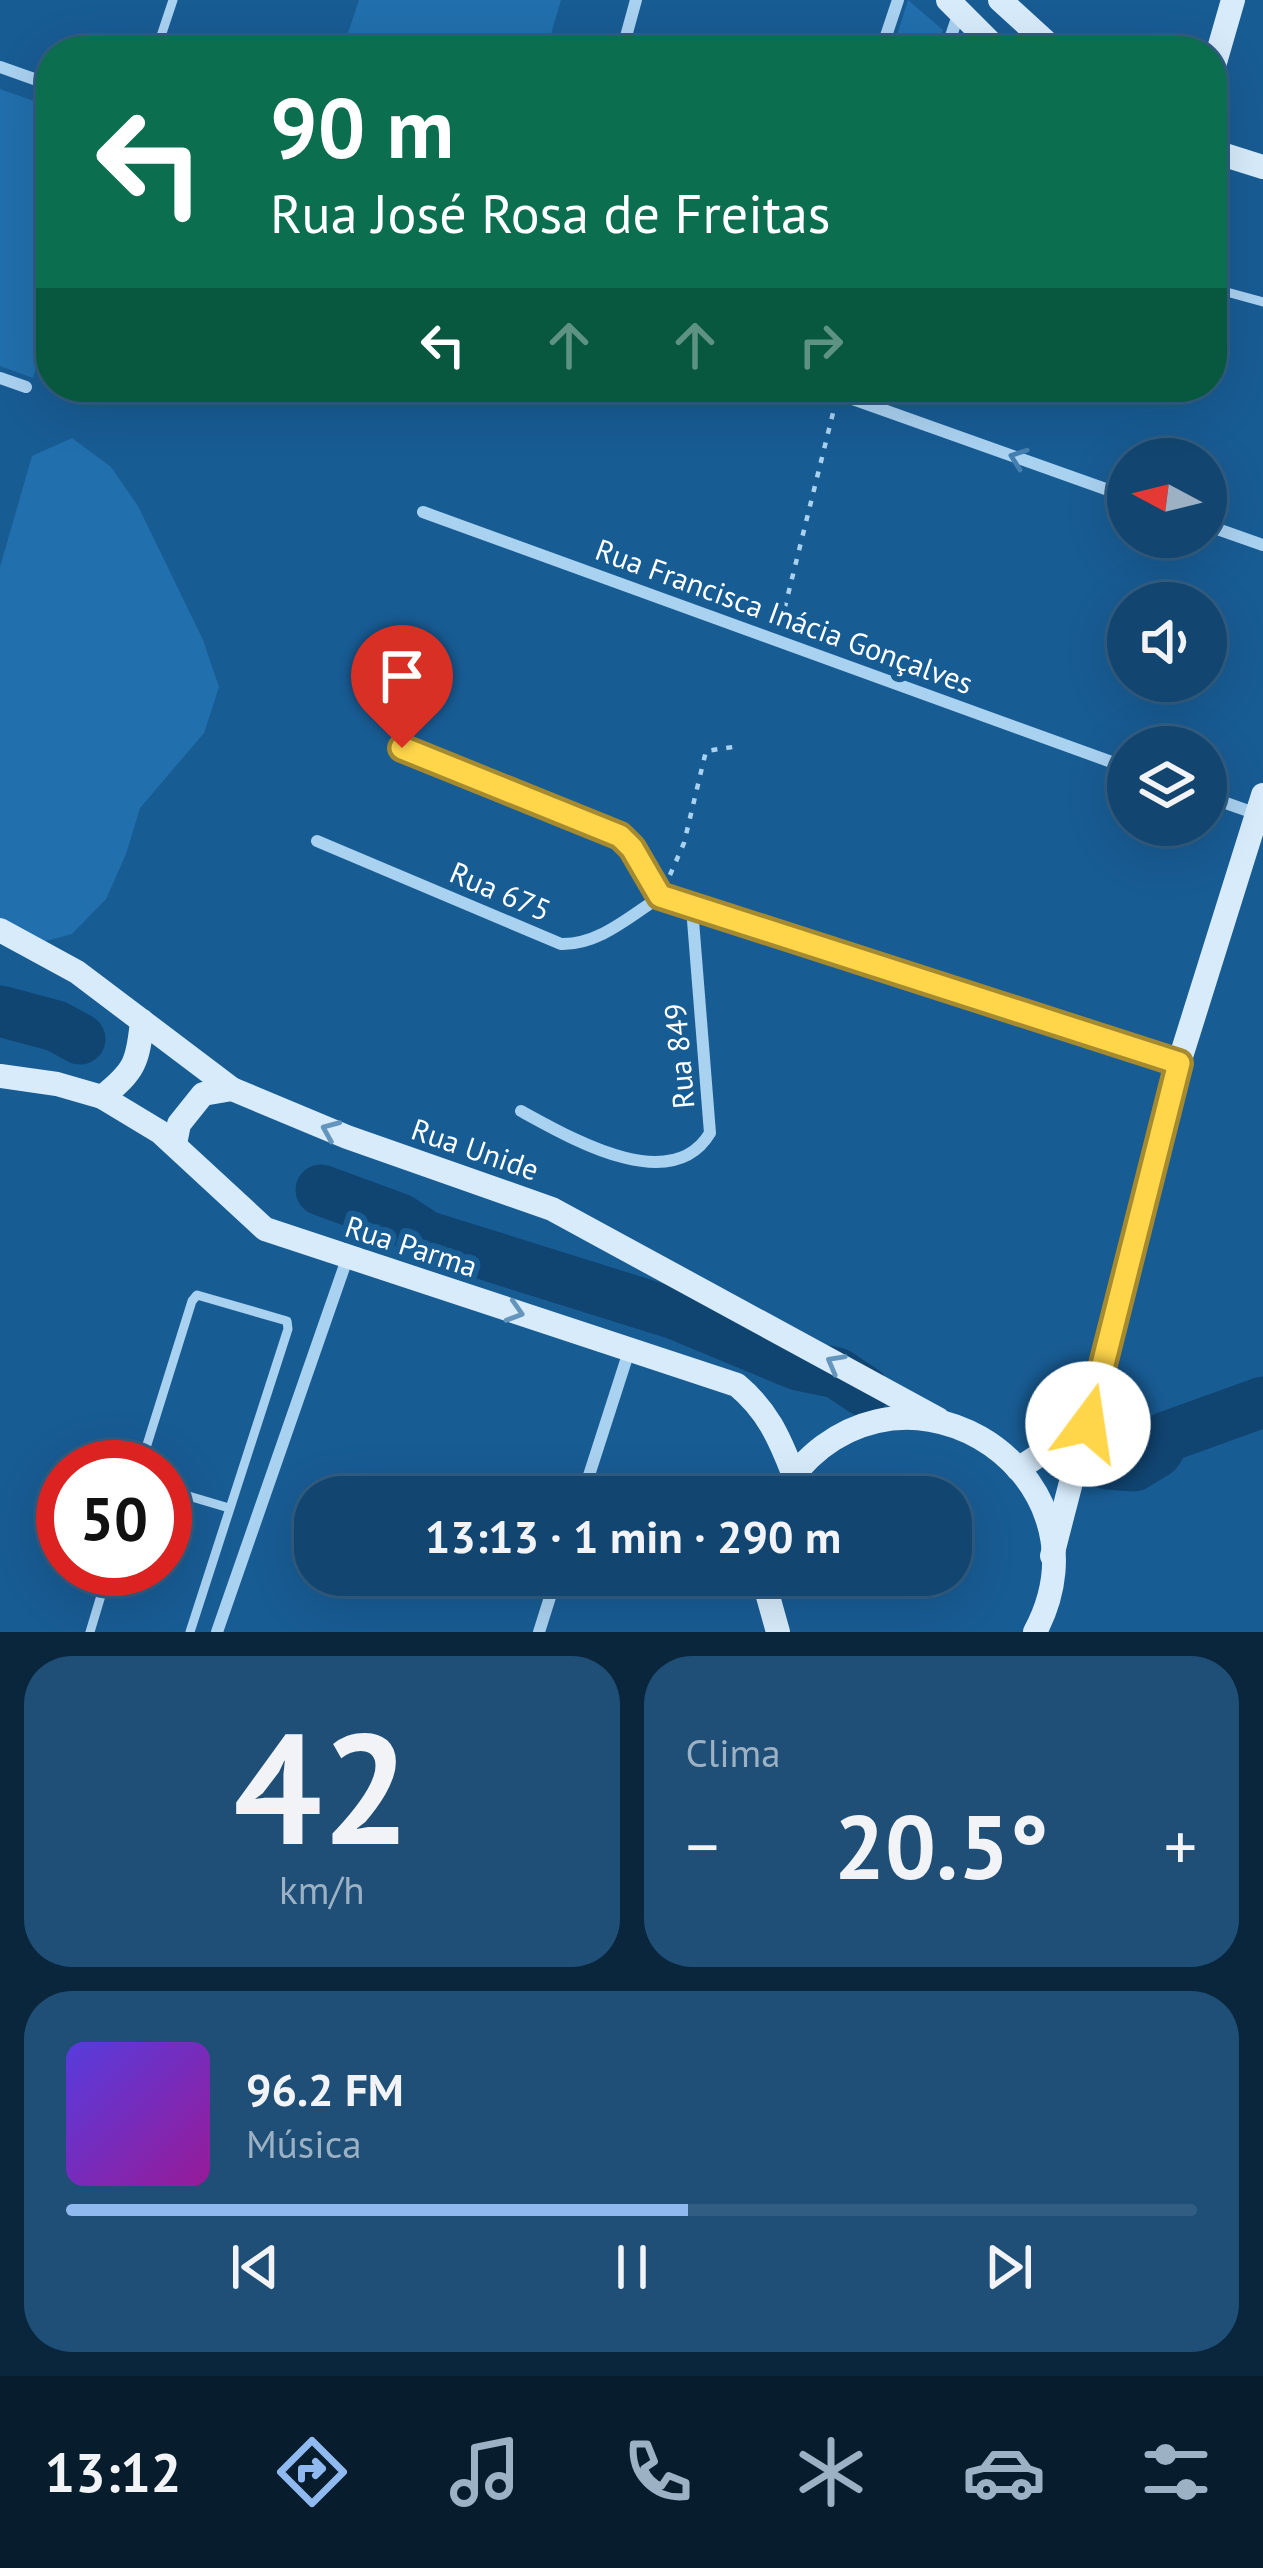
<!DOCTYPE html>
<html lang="pt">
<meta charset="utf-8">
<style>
:root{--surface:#12456f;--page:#1f4f77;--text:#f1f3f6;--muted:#9cb1c3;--line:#315d82;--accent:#90b9f0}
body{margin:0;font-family:"PT Sans",sans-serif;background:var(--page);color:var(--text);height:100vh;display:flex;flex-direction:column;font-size:45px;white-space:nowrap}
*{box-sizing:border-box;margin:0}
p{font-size:39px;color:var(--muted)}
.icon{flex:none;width:66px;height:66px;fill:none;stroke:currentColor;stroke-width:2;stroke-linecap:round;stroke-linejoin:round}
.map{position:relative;height:1632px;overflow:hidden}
.sheet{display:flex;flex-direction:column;gap:24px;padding:24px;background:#0a263d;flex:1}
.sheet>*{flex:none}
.guide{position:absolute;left:36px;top:36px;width:1191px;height:366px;border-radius:48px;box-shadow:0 12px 48px #0002,0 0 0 3px var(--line);background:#0b6e4f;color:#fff;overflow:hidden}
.needle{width:78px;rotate:277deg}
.fabs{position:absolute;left:1107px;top:438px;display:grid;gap:24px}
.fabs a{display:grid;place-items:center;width:120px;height:120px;border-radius:50%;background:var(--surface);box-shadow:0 12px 48px #0002,0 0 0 3px var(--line);font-size:60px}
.speed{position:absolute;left:36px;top:1440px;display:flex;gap:24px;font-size:60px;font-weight:700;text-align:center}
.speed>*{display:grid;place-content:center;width:156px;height:156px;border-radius:50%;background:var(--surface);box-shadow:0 12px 48px #0002,0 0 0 3px var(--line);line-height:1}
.speed .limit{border:18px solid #d22;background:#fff;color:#111}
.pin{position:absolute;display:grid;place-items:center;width:102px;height:102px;color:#fff;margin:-123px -51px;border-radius:50% 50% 50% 0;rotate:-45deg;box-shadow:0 0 12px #0007}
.pin .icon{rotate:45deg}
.me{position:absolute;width:132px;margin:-66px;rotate:14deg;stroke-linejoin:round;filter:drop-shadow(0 0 9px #0008)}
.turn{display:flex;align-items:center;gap:42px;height:252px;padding:0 36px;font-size:54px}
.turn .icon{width:156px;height:156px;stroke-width:2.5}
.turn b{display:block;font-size:84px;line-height:102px}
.lanes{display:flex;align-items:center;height:114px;padding:0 36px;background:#0003;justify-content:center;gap:60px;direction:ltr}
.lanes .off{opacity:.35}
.big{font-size:90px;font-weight:700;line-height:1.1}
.sheet .widget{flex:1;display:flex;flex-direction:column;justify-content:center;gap:18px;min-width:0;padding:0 42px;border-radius:48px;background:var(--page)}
.sheet .dial{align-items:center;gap:0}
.dial b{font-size:156px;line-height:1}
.song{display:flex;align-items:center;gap:36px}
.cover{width:144px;height:144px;border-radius:18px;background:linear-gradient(135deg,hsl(250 70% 55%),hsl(300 70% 35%))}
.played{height:12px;border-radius:6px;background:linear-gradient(90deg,var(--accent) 55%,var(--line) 55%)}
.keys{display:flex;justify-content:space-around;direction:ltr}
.heat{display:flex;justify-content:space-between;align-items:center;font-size:66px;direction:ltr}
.sheet .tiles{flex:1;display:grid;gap:24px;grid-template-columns:1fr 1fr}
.widget:last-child{grid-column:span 2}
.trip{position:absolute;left:294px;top:1476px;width:678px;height:120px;border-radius:48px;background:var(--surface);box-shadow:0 12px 48px #0002,0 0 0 3px var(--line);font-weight:700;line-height:120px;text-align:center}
.dock{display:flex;height:192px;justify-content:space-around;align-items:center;background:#071c2c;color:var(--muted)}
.dock .icon{width:84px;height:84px}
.dock .selected{color:var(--accent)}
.dock b{font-size:54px;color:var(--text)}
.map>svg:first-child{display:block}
.green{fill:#216fad}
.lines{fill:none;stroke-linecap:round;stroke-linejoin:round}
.river{stroke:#104471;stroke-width:51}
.path{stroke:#a9d1f0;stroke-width:4.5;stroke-dasharray:6 9;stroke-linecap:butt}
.service{stroke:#a9d1f0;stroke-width:9}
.minor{stroke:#a9d1f0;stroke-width:12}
.secondary{stroke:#d7ebfb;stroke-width:24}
.oneway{stroke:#447fb0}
.oneway2{stroke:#6495bd}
.route-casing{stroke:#a68a30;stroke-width:30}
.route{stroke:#ffd54a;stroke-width:21}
.labels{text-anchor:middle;stroke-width:12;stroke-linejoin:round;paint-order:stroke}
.street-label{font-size:30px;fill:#fff;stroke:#185c94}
</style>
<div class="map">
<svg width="1263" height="1632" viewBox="0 0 1263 1632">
<rect width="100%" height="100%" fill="#185c94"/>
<!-- green -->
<g class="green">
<polygon points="359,0 561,0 546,51 342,51"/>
<polygon points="908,0 943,30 937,51 892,51"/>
<polygon points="0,89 51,107 51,317 33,378 0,366"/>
<polygon points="72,438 111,467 138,506 203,640 219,687 204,733 140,808 126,854 106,899 72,934 24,947 0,936 0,567 32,456"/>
</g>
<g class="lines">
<!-- river -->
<g class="river">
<polyline points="0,1011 56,1026 80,1039"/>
<polyline points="321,1190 400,1219 426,1236 675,1314 798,1365 837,1373 864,1391"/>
<polyline points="1107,1464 1134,1466 1157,1452 1166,1437 1263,1402"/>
</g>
<!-- path -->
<g class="path">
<polyline points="781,623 833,413"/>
<polyline points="670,875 684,843 706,751 740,746"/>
</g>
<!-- service -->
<g class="service">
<polyline points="156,51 173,0"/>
<polyline points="1212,288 1263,302"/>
<polyline points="140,1467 192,1301 197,1295 287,1321 288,1329 190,1632"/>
<polyline points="165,1489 229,1508"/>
<polyline points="90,1632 109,1569"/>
</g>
<!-- minor -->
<g class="minor">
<polyline points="622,51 636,0"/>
<polyline points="881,51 898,0"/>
<polyline points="946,51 959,12"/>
<polyline points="0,67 51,85"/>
<polyline points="0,378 26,387"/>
<polyline points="819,387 1128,497"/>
<polyline points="423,512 1128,768"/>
<polyline points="1206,525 1263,545"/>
<polyline points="402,748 620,836 632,847 660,897 1179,1063"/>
<polyline points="1206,796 1257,814"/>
<path d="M317,841L561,944C599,945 630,916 660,897"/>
<path d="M521,1111C569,1137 671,1198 710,1133L692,908"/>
<polyline points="582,1497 630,1348"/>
<polyline points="217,1632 347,1259"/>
<polyline points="539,1632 557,1575"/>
</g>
<!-- secondary -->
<g class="secondary">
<polyline points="948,0 999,51"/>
<polyline points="1000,0 1056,51"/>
<polyline points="1212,73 1233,0"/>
<polyline points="1212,151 1263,167"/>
<polyline points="0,930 77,972 232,1089 347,1137 552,1209 938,1419"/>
<path d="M0,1076L57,1084L102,1097L160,1132L265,1229L737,1385C767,1410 779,1437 793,1473"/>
<path d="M102,1097C135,1071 138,1062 142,1021"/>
<polyline points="175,1144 179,1124 203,1094 232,1089"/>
<polyline points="1018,1469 1087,1424"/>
<path d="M778,1497C887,1322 1122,1469 1035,1632"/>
<polyline points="1052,1556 1179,1063 1263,795"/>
<polyline points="762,1575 778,1632"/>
</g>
</g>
<!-- one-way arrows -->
<defs><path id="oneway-chevron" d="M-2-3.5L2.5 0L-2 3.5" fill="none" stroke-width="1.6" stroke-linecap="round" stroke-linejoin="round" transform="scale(3)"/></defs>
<use class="oneway" href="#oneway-chevron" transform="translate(1018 458) rotate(-160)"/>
<g class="oneway2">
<use href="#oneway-chevron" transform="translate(330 1130) rotate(-157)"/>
<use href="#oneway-chevron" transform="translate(515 1312) rotate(17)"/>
<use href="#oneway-chevron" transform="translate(835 1363) rotate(-151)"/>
</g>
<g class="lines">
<!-- route casing -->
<g class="route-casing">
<polyline id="route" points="402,748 620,836 632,848 660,896 1179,1063 1088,1424"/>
</g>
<!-- route -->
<use href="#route" class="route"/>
</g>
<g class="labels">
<!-- street labels -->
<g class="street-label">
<text transform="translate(784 617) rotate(20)" y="10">Rua Francisca Inácia Gonçalves</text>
<text transform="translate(500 892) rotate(23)" y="10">Rua 675</text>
<text transform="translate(680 1056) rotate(-95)" y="10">Rua 849</text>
<text transform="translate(475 1150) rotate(19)" y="10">Rua Unide</text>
<text transform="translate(411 1247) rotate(18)" y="10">Rua Parma</text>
</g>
</g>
</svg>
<div class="fabs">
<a><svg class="needle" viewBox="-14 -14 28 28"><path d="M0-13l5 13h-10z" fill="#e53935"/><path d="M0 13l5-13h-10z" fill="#9cb1c3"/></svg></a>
<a><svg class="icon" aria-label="sound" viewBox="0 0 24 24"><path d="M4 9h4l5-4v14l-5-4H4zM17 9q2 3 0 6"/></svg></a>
<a><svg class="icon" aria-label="layers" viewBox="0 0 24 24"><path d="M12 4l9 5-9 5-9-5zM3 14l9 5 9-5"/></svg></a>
</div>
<div class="speed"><div class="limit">50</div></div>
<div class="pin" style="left:402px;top:748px;background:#d93025"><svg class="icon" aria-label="arrive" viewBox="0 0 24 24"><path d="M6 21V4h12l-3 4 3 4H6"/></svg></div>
<svg class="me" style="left:1088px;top:1424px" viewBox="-20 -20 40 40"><circle r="19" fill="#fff"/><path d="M0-13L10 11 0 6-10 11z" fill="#ffd54a"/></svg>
<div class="trip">13:13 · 1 min · 290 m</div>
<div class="guide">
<div class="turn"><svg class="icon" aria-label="left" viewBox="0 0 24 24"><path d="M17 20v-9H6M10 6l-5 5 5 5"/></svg><div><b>90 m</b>Rua José Rosa de Freitas</div></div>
<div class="lanes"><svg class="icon" aria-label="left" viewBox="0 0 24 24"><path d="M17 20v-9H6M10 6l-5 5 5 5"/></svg><svg class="icon off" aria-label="ahead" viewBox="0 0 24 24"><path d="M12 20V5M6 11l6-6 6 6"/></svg><svg class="icon off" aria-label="ahead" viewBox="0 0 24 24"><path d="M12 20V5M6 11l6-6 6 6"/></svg><svg class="icon off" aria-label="right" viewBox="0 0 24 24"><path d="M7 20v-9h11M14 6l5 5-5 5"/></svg></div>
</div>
</div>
<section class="sheet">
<div class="tiles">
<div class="widget dial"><b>42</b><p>km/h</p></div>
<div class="widget"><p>Clima</p>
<div class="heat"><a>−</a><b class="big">20.5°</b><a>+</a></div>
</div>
<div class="widget">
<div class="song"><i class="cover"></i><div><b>96.2 FM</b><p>Música</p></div></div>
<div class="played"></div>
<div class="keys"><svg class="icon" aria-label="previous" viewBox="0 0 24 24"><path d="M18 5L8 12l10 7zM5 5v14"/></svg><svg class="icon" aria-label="pause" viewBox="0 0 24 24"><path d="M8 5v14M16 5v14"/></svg><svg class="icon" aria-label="next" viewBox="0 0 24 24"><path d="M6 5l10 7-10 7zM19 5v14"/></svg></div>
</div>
</div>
</section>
<nav class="dock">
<b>13:12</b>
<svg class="icon selected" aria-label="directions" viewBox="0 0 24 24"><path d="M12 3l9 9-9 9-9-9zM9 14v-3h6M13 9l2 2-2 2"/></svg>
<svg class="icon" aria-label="music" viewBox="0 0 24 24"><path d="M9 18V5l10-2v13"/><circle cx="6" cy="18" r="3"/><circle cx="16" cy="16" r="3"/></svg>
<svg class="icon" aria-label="phone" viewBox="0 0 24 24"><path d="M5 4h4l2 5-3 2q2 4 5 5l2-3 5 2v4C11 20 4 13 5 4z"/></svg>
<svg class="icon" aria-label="climate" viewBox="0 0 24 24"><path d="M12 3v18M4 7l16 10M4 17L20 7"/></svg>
<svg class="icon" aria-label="car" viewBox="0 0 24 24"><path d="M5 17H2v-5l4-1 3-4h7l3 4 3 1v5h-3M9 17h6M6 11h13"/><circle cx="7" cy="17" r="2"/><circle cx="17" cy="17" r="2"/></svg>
<svg class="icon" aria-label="filters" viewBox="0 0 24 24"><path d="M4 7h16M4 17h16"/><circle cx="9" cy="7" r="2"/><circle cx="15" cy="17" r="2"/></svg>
</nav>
